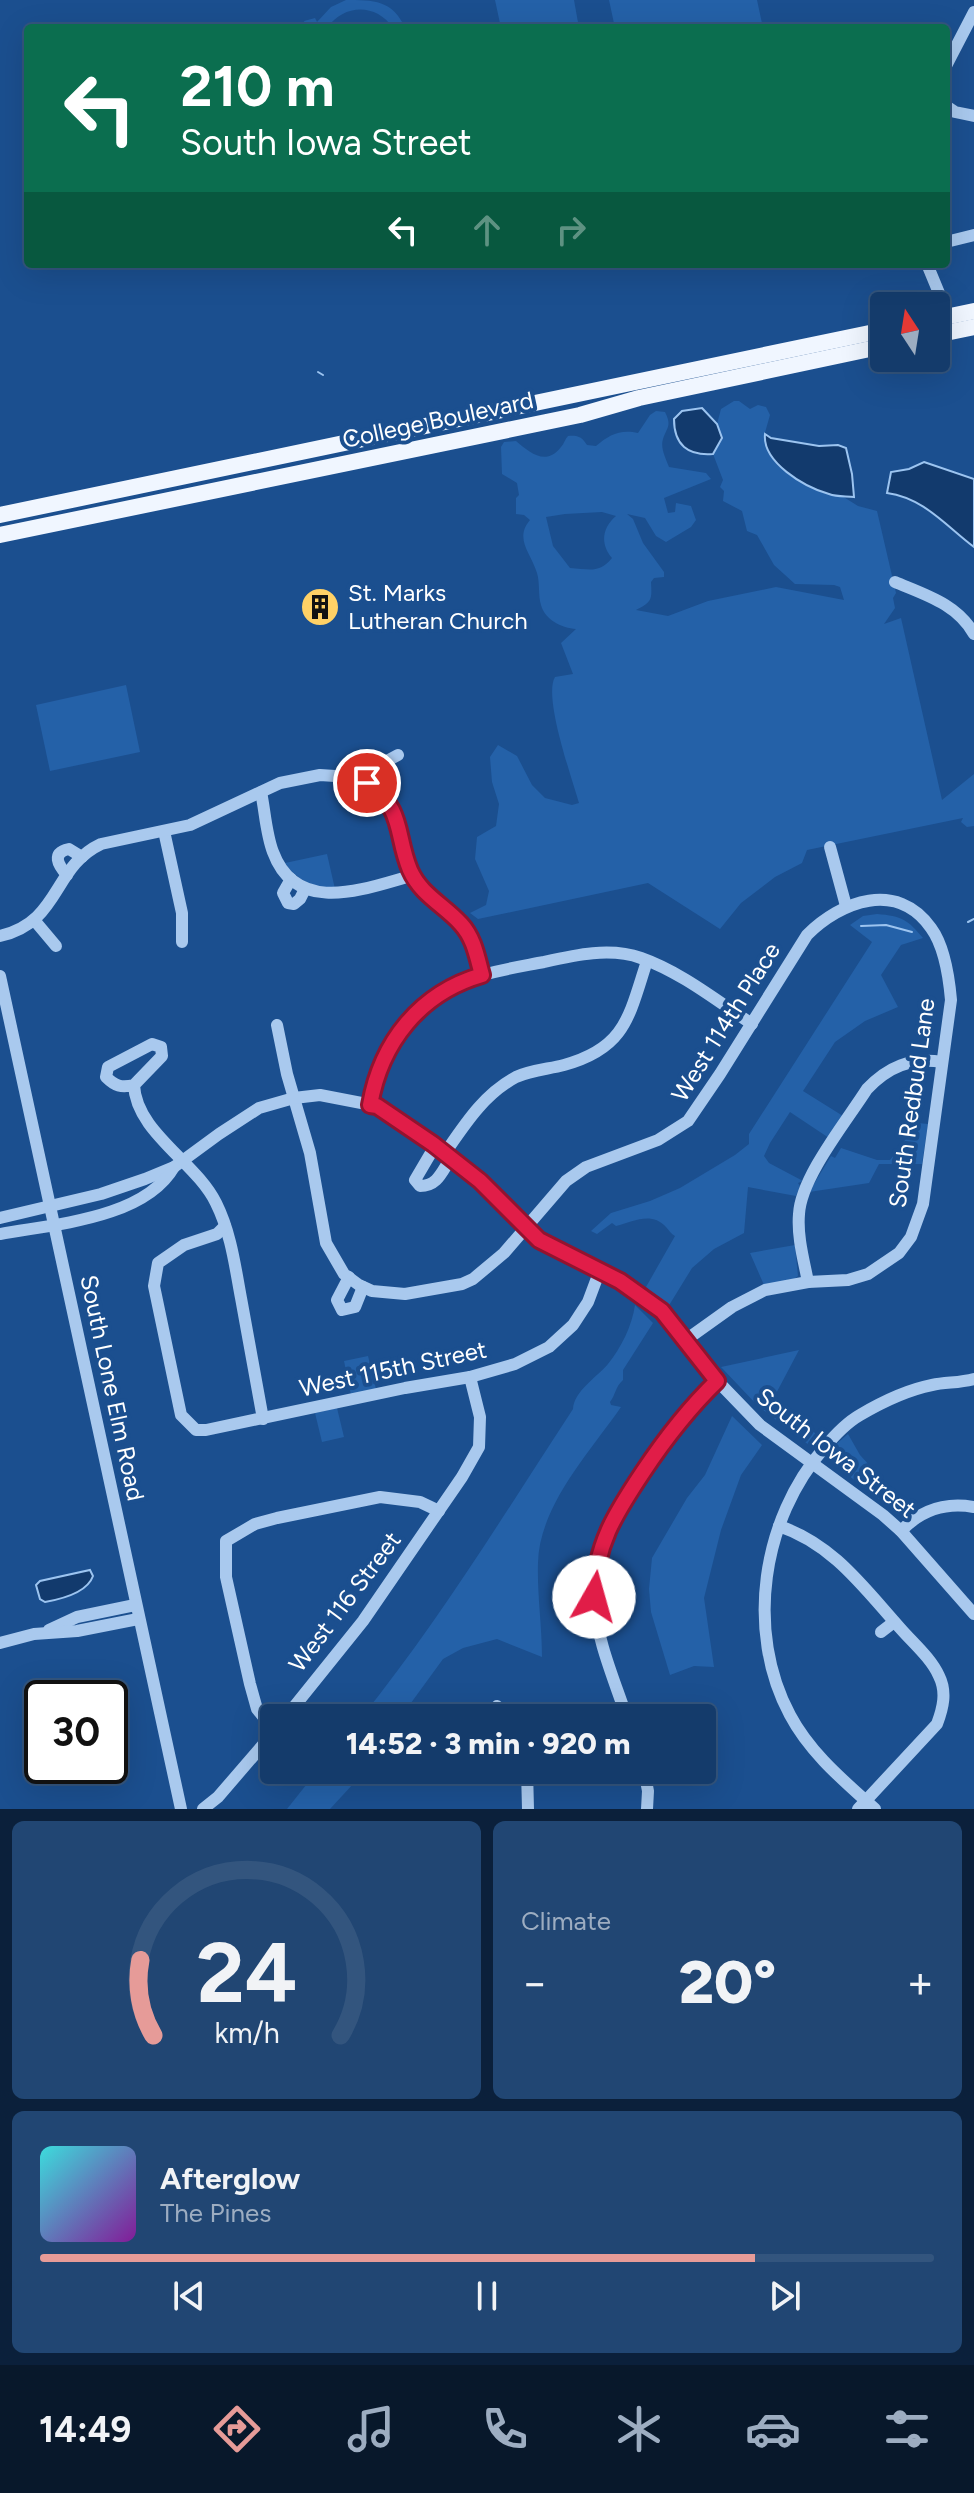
<!DOCTYPE html>
<meta charset="utf-8">
<style>
:root{--surface:#143b6b;--page:#214673;--text:#f1f3f6;--muted:#9dadc1;--line:#33557e;--accent:#e69b98}
body{margin:0;font-family:Figtree,sans-serif;background:var(--page);color:var(--text);height:100vh;display:flex;flex-direction:column;font-size:30px;white-space:nowrap}
*{box-sizing:border-box;margin:0}
p{font-size:26px;color:var(--muted)}
.icon{flex:none;width:44px;height:44px;fill:none;stroke:currentColor;stroke-width:2;stroke-linecap:round;stroke-linejoin:round}
.map{position:relative;height:1809px;overflow:hidden}
.sheet{display:flex;flex-direction:column;gap:12px;padding:12px;background:#0b203b;flex:1}
.sheet>*{flex:none}
.banner{position:absolute;left:24px;top:24px;width:926px;height:244px;border-radius:8px;box-shadow:0 8px 32px #0002,0 0 0 2px var(--line);background:#0b6e4f;color:#fff;overflow:hidden}
.needle{width:52px;rotate:348deg}
.fabs{position:absolute;left:870px;top:292px;display:grid;gap:16px}
.fabs a{display:grid;place-items:center;width:80px;height:80px;border-radius:8px;background:var(--surface);box-shadow:0 8px 32px #0002,0 0 0 2px var(--line);font-size:40px}
.speed{position:absolute;left:24px;top:1680px;display:flex;gap:16px;font-size:40px;font-weight:700;text-align:center}
.speed>*{display:grid;place-content:center;width:104px;height:104px;border-radius:50%;background:var(--surface);box-shadow:0 8px 32px #0002,0 0 0 2px var(--line);line-height:1}
.speed .limit{border:4px solid #111;border-radius:12px;background:#fff;color:#111}
.pin{position:absolute;display:grid;place-items:center;width:68px;height:68px;color:#fff;margin:-34px;border:4px solid #fff;border-radius:50%;box-shadow:0 2px 8px #0007}
.me{position:absolute;width:88px;margin:-44px;rotate:7deg;stroke-linejoin:round;filter:drop-shadow(0 0 6px #0008)}
.turn{display:flex;align-items:center;gap:28px;height:168px;padding:0 24px;font-size:36px}
.turn .icon{width:104px;height:104px;stroke-width:2.5}
.turn b{display:block;font-size:56px;line-height:68px}
.lanes{display:flex;align-items:center;height:76px;padding:0 24px;background:#0003;justify-content:center;gap:40px;direction:ltr}
.lanes .off{opacity:.35}
.big{font-size:60px;font-weight:800;line-height:1.1}
.sheet .widget{flex:1;display:flex;flex-direction:column;justify-content:center;gap:12px;min-width:0;padding:0 28px;border-radius:12px;background:var(--page)}
.sheet .dial{align-items:center;gap:0}
.dial svg{height:208px;overflow:visible;fill:none;stroke:var(--line);stroke-width:7;stroke-linecap:round;text-anchor:middle}
.dial text{fill:var(--text);stroke:none}
.song{display:flex;align-items:center;gap:24px}
.cover{width:96px;height:96px;border-radius:12px;background:linear-gradient(135deg,hsl(180 70% 55%),hsl(290 70% 35%))}
.played{height:8px;border-radius:4px;background:linear-gradient(90deg,var(--accent) 80%,var(--line) 80%)}
.keys{display:flex;justify-content:space-around;direction:ltr}
.heat{display:flex;justify-content:space-between;align-items:center;font-size:44px;direction:ltr}
.sheet .tiles{flex:1;display:grid;gap:12px;grid-template-columns:1fr 1fr}
.widget:last-child{grid-column:span 2}
.trip{position:absolute;left:260px;top:1704px;width:456px;height:80px;border-radius:8px;background:var(--surface);box-shadow:0 8px 32px #0002,0 0 0 2px var(--line);font-weight:800;line-height:80px;text-align:center}
.tab-bar{display:flex;height:128px;justify-content:space-around;align-items:center;background:#08182b;color:var(--muted)}
.tab-bar .icon{width:56px;height:56px}
.tab-bar .current{color:var(--accent)}
.tab-bar b{font-size:36px;color:var(--text)}
.map>svg:first-child{display:block}
.green{fill:#2461a8;fill-rule:evenodd}
.water{fill:#123a6d;stroke:#9cc4f0;stroke-width:2}
.lines{fill:none;stroke-linecap:round;stroke-linejoin:round}
.stream{stroke:#9cc4f0;stroke-width:2}
.minor{stroke:#a9c9ee;stroke-width:12}
.major{stroke:#f0f6ff;stroke-width:16}
.route-casing{stroke:#92132f;stroke-width:20}
.route{stroke:#e11d48;stroke-width:14}
.labels{text-anchor:middle;stroke-width:8;stroke-linejoin:round;paint-order:stroke}
.street-label{font-size:24px;fill:#fff;stroke:#1b4f8f}
.poi-label{font-size:24px;fill:#fff;stroke:#1b4f8f;text-anchor:start}
</style>
<div class="map">
<svg width="974" height="1809" viewBox="0 0 974 1809">
<rect width="100%" height="100%" fill="#1b4f8f"/>
<!-- green -->
<g class="green">
<path d="M346,0C373,0 393,0 405,28H393C376,3 344,4 327,28H306L304,21L315,18L317,22L331,7Z"/>
<polygon points="495,0 574,0 579,28 501,28"/>
<polygon points="609,0 757,0 763,28 615,28"/>
<path d="M734,401H739L750,409L758,405L766,407L770,415L764,436L766,446L777,465L798,479L828,494L842,496L858,506L877,511L896,593L893,598L895,608L884,624L901,618L942,800L974,774V826L967,827L961,822L963,818L807,850L802,863L775,877L741,903L720,929L648,883L478,919L470,913L486,905L489,891L475,859L477,837L496,826L499,804L492,782L490,757L498,745L517,756L532,785L545,798L572,805L579,803C572,778 543,697 555,677L573,674L561,643L576,629C562,628 545,620 541,605C538,595 540,583 537,573C531,553 514,539 530,520L524,515L516,514V498L519,495L517,483L502,474L501,447L504,442L516,441C529,452 546,467 561,447C564,444 565,439 568,436C578,435 582,437 587,445L596,446C609,435 620,429 638,433L650,415L656,411L665,412C672,426 667,427 663,439C660,448 666,459 669,467L706,473L711,479L664,498L668,513L675,512L676,503L691,506L696,520L691,527L666,542L656,536L645,518L627,514L633,519L643,543L664,572V577L654,578L651,582C652,600 652,602 636,610L668,616L708,601L776,587L844,600L840,587L834,585L795,584L774,565L757,535L747,531L742,511L723,501L724,491L720,487L723,480L713,454L722,438L717,424L721,409ZM602,512L616,516C602,528 600,544 612,558C599,574 589,569 570,568L553,546L546,517L565,514Z"/>
<polygon points="126,685 140,752 50,771 36,705"/>
<path d="M327,854L335,889C315,888 296,880 285,863Z"/>
<path d="M877,914C902,916 908,920 923,938L901,945L881,975L898,1007L865,1021L835,1042L803,1091L843,1116L829,1138L790,1112L770,1143L764,1156L769,1163L803,1181L798,1183L800,1186L796,1196L748,1187L744,1233L714,1249L692,1268L668,1307L646,1287L675,1236C671,1234 669,1230 666,1227C651,1211 633,1222 616,1226L612,1223L597,1234L591,1231L611,1213L650,1201L680,1188L735,1155L749,1144V1134L872,942L850,925L863,916Z"/>
<polygon points="918,1123 928,1124 922,1164 879,1164 869,1183 809,1192 831,1156 835,1158 841,1148 877,1160 890,1160"/>
<polygon points="795,1245 798,1276 793,1280 764,1285 750,1253"/>
<path d="M635,1305L653,1323L623,1370V1380C615,1387 616,1394 610,1402L611,1405L621,1407C590,1452 539,1506 538,1563C537,1594 542,1626 542,1657L497,1639L463,1648L443,1659L400,1718H361C439,1621 505,1513 573,1409C574,1391 597,1377 608,1364C621,1348 632,1326 635,1305Z"/>
<polygon points="799,1350 771,1403 834,1446 848,1434 860,1455 909,1509 900,1515 758,1406 721,1367"/>
<polygon points="368,1356 376,1389 351,1395 344,1361"/>
<polygon points="337,1408 344,1437 322,1442 315,1413"/>
<polygon points="732,1416 762,1445 741,1475 721,1530 704,1598 714,1667 694,1666 670,1675 651,1612 649,1589 652,1558 687,1498 705,1475"/>
<polygon points="318,1770 366,1770 330,1809 287,1809"/>
</g>
<!-- water -->
<g class="water">
<path d="M702,408L717,424L722,438L713,454C688,456 674,445 674,419L682,411Z"/>
<path d="M765,434L771,438L819,446L838,445L846,448L852,474L854,497C846,496 837,497 829,494C804,487 762,462 765,434Z"/>
<path d="M924,462L974,479V547C946,526 924,498 887,493L891,472L909,469Z"/>
<path d="M90,1570L93,1576C87,1593 62,1599 45,1602L40,1599L36,1585L40,1581Z"/>
</g>
<g class="lines">
<!-- stream -->
<g class="stream">
<polyline points="318,372 323,375"/>
<polyline points="968,922 974,919"/>
<polyline points="861,926 886,925 912,932"/>
</g>
<!-- minor -->
<g class="minor">
<polyline points="946,66 974,12"/>
<polyline points="946,106 955,112 974,116"/>
<polyline points="946,242 974,235"/>
<polyline points="927,264 939,293 946,326"/>
<path d="M895,582C926,595 957,604 974,634"/>
<polyline points="367,783 385,762 398,755"/>
<path d="M261,792C265,811 266,834 273,852C297,917 366,888 414,875"/>
<polyline points="164,831 182,913 182,942"/>
<polyline points="830,847 846,906"/>
<path d="M67,875C58,865 51,853 69,849L82,857"/>
<polyline points="291,879 283,893 288,903 294,904 300,899 305,889"/>
<polyline points="35,921 56,946"/>
<path d="M0,936C61,922 52,867 101,844L190,825L280,783L320,775L350,777L374,788L388,805L399,824L410,869L432,900L460,922L470,937L482,975"/>
<polyline points="0,976 181,1809"/>
<path d="M277,1025L287,1074L310,1153L326,1243L344,1274L359,1285L372,1291L405,1294L462,1284L473,1279L504,1253L566,1181L586,1167L658,1140L688,1121L720,1074L807,935C841,901 897,880 931,928C945,947 949,977 951,1000L923,1204L911,1237L899,1253L868,1274L848,1280L808,1282L765,1290L732,1307L683,1342"/>
<path d="M134,1085C121,1088 115,1086 106,1077L108,1067L152,1044L161,1047L162,1056L134,1085C136,1132 196,1162 216,1203C231,1233 235,1266 241,1298C248,1338 256,1379 263,1419"/>
<path d="M370,1105C379,1051 412,999 466,980C491,971 518,967 544,962C575,955 610,947 641,958C681,972 717,1001 752,1024"/>
<path d="M435,1146L415,1180L420,1186C438,1186 442,1171 451,1158"/>
<path d="M445,1153C465,1124 484,1094 516,1077C531,1070 549,1069 564,1065C626,1048 629,1016 647,961"/>
<polyline points="0,1218 101,1194 145,1179 174,1167 219,1134 259,1108 294,1098 320,1095 377,1106 433,1144 480,1181 539,1240 620,1281 662,1311 702,1365 760,1425 883,1515 901,1531 974,1614"/>
<polyline points="225,1226 217,1234 184,1245 158,1263 154,1286 181,1415 196,1430 206,1430 405,1388 470,1377 515,1364 549,1347 573,1325 588,1302 600,1270"/>
<path d="M0,1234C53,1224 144,1219 174,1167"/>
<polyline points="349,1277 337,1300 342,1310 355,1307 363,1287"/>
<path d="M808,1282C804,1261 797,1237 799,1214C801,1177 846,1122 867,1089C888,1067 911,1057 942,1062"/>
<path d="M779,1526C833,1544 864,1588 900,1628C913,1643 931,1658 939,1676C947,1692 943,1708 937,1724L858,1809"/>
<path d="M901,1531C921,1510 946,1502 974,1507"/>
<polyline points="49,1630 77,1617 135,1605"/>
<polyline points="881,1632 894,1622"/>
<polyline points="0,1643 34,1634 77,1631 138,1619"/>
<polyline points="497,1706 507,1718"/>
<polyline points="285,1718 363,1621 462,1477 479,1447 480,1417 470,1377"/>
<path d="M627,1718C614,1679 597,1641 594,1600C590,1551 617,1510 643,1471C666,1438 688,1409 717,1381"/>
<polyline points="274,1730 257,1709 250,1684 226,1577 226,1541 255,1524 277,1518 380,1497 420,1502 439,1511"/>
<polyline points="527,1770 528,1809"/>
<polyline points="644,1770 648,1791 647,1809"/>
<polyline points="203,1809 218,1797 274,1732"/>
<path d="M875,1809C844,1781 810,1753 790,1715C745,1631 762,1519 824,1448C834,1436 846,1423 860,1415C882,1402 907,1390 932,1385C946,1382 960,1383 974,1379"/>
</g>
<!-- major -->
<g class="major">
<polyline points="936,319 974,311"/>
<polyline points="936,335 974,327"/>
<polyline points="0,515 884,330"/>
<polyline points="0,535 580,415 639,398 884,346"/>
</g>
</g>
<g class="lines">
<!-- route casing -->
<g class="route-casing">
<path id="route" d="M367,783C405,810 395,834 410,870C421,895 444,905 461,924C474,938 477,957 482,975C420,993 381,1042 370,1105L377,1106L433,1144L480,1181L539,1240L620,1281L662,1311L717,1381C688,1409 665,1439 643,1472C615,1514 595,1545 594,1597"/>
</g>
<!-- route -->
<use href="#route" class="route"/>
</g>
<!-- icons -->
<defs>
<g id="building-disc" transform="scale(2)"><circle r="9.5" fill="#ffd166" stroke="#1b4f8f"/><path d="M-4-6H4V6H1V3H-1V6H-4ZM-2.5-4.3h1.7v1.8h-1.7ZM.8-4.3h1.7v1.8H.8ZM-2.5-1h1.7V.8h-1.7ZM.8-1h1.7V.8H.8Z" fill="#111"/></g>
</defs>
<g fill-rule="evenodd">
<use href="#building-disc" x="320" y="607"/>
</g>
<g class="labels">
<!-- street labels -->
<g class="street-label">
<text transform="translate(438 420) rotate(-12)" y="8">College Boulevard</text>
<text transform="translate(726 1022) rotate(-58)" y="8">West 114th Place</text>
<text transform="translate(912 1103) rotate(-82)" y="8">South Redbud Lane</text>
<text transform="translate(393 1369) rotate(-12)" y="8">West 115th Street</text>
<text transform="translate(112 1388) rotate(78)" y="8">South Lone Elm Road</text>
<text transform="translate(836 1453) rotate(38)" y="8">South Iowa Street</text>
<text transform="translate(345 1602) rotate(-53)" y="8">West 116 Street</text>
</g>
<!-- poi labels -->
<g class="poi-label">
<text x="348" y="601">St. Marks<tspan x="348" dy="28">Lutheran Church</tspan></text>
</g>
</g>
</svg>
<div class="fabs">
<a><svg class="needle" viewBox="-14 -14 28 28"><path d="M0-13l5 13h-10z" fill="#e53935"/><path d="M0 13l5-13h-10z" fill="#9dadc1"/></svg></a>
</div>
<div class="speed"><div class="limit">30</div></div>
<div class="pin" style="left:367px;top:783px;background:#d93025"><svg class="icon" aria-label="arrive" viewBox="0 0 24 24"><path d="M6 21V4h12l-3 4 3 4H6"/></svg></div>
<svg class="me" style="left:594px;top:1597px" viewBox="-20 -20 40 40"><circle r="19" fill="#fff"/><path d="M0-13L10 11 0 6-10 11z" fill="#e11d48"/></svg>
<div class="trip">14:52 · 3 min · 920 m</div>
<div class="banner">
<div class="turn"><svg class="icon" aria-label="left" viewBox="0 0 24 24"><path d="M17 20v-9H6M10 6l-5 5 5 5"/></svg><div><b>210 m</b>South Iowa Street</div></div>
<div class="lanes"><svg class="icon" aria-label="left" viewBox="0 0 24 24"><path d="M17 20v-9H6M10 6l-5 5 5 5"/></svg><svg class="icon off" aria-label="ahead" viewBox="0 0 24 24"><path d="M12 20V5M6 11l6-6 6 6"/></svg><svg class="icon off" aria-label="right" viewBox="0 0 24 24"><path d="M7 20v-9h11M14 6l5 5-5 5"/></svg></div>
</div>
</div>
<section class="sheet">
<div class="tiles">
<div class="widget dial"><svg viewBox="0 0 100 80">
<path d="M14 69A42 42 0 1 1 86 69"/>
<path d="M14 69A42 42 0 0 1 9 40" stroke="#e69b98"/>
<text x="50" y="56" font-size="32" font-weight="700">24</text>
<text x="50" y="72" font-size="11">km/h</text>
</svg></div>
<div class="widget"><p>Climate</p>
<div class="heat"><a>−</a><b class="big">20°</b><a>+</a></div>
</div>
<div class="widget">
<div class="song"><i class="cover"></i><div><b>Afterglow</b><p>The Pines</p></div></div>
<div class="played"></div>
<div class="keys"><svg class="icon" aria-label="previous" viewBox="0 0 24 24"><path d="M18 5L8 12l10 7zM5 5v14"/></svg><svg class="icon" aria-label="pause" viewBox="0 0 24 24"><path d="M8 5v14M16 5v14"/></svg><svg class="icon" aria-label="next" viewBox="0 0 24 24"><path d="M6 5l10 7-10 7zM19 5v14"/></svg></div>
</div>
</div>
</section>
<nav class="tab-bar">
<b>14:49</b>
<svg class="icon current" aria-label="directions" viewBox="0 0 24 24"><path d="M12 3l9 9-9 9-9-9zM9 14v-3h6M13 9l2 2-2 2"/></svg>
<svg class="icon" aria-label="music" viewBox="0 0 24 24"><path d="M9 18V5l10-2v13"/><circle cx="6" cy="18" r="3"/><circle cx="16" cy="16" r="3"/></svg>
<svg class="icon" aria-label="phone" viewBox="0 0 24 24"><path d="M5 4h4l2 5-3 2q2 4 5 5l2-3 5 2v4C11 20 4 13 5 4z"/></svg>
<svg class="icon" aria-label="climate" viewBox="0 0 24 24"><path d="M12 3v18M4 7l16 10M4 17L20 7"/></svg>
<svg class="icon" aria-label="car" viewBox="0 0 24 24"><path d="M5 17H2v-5l4-1 3-4h7l3 4 3 1v5h-3M9 17h6M6 11h13"/><circle cx="7" cy="17" r="2"/><circle cx="17" cy="17" r="2"/></svg>
<svg class="icon" aria-label="filters" viewBox="0 0 24 24"><path d="M4 7h16M4 17h16"/><circle cx="9" cy="7" r="2"/><circle cx="15" cy="17" r="2"/></svg>
</nav>
